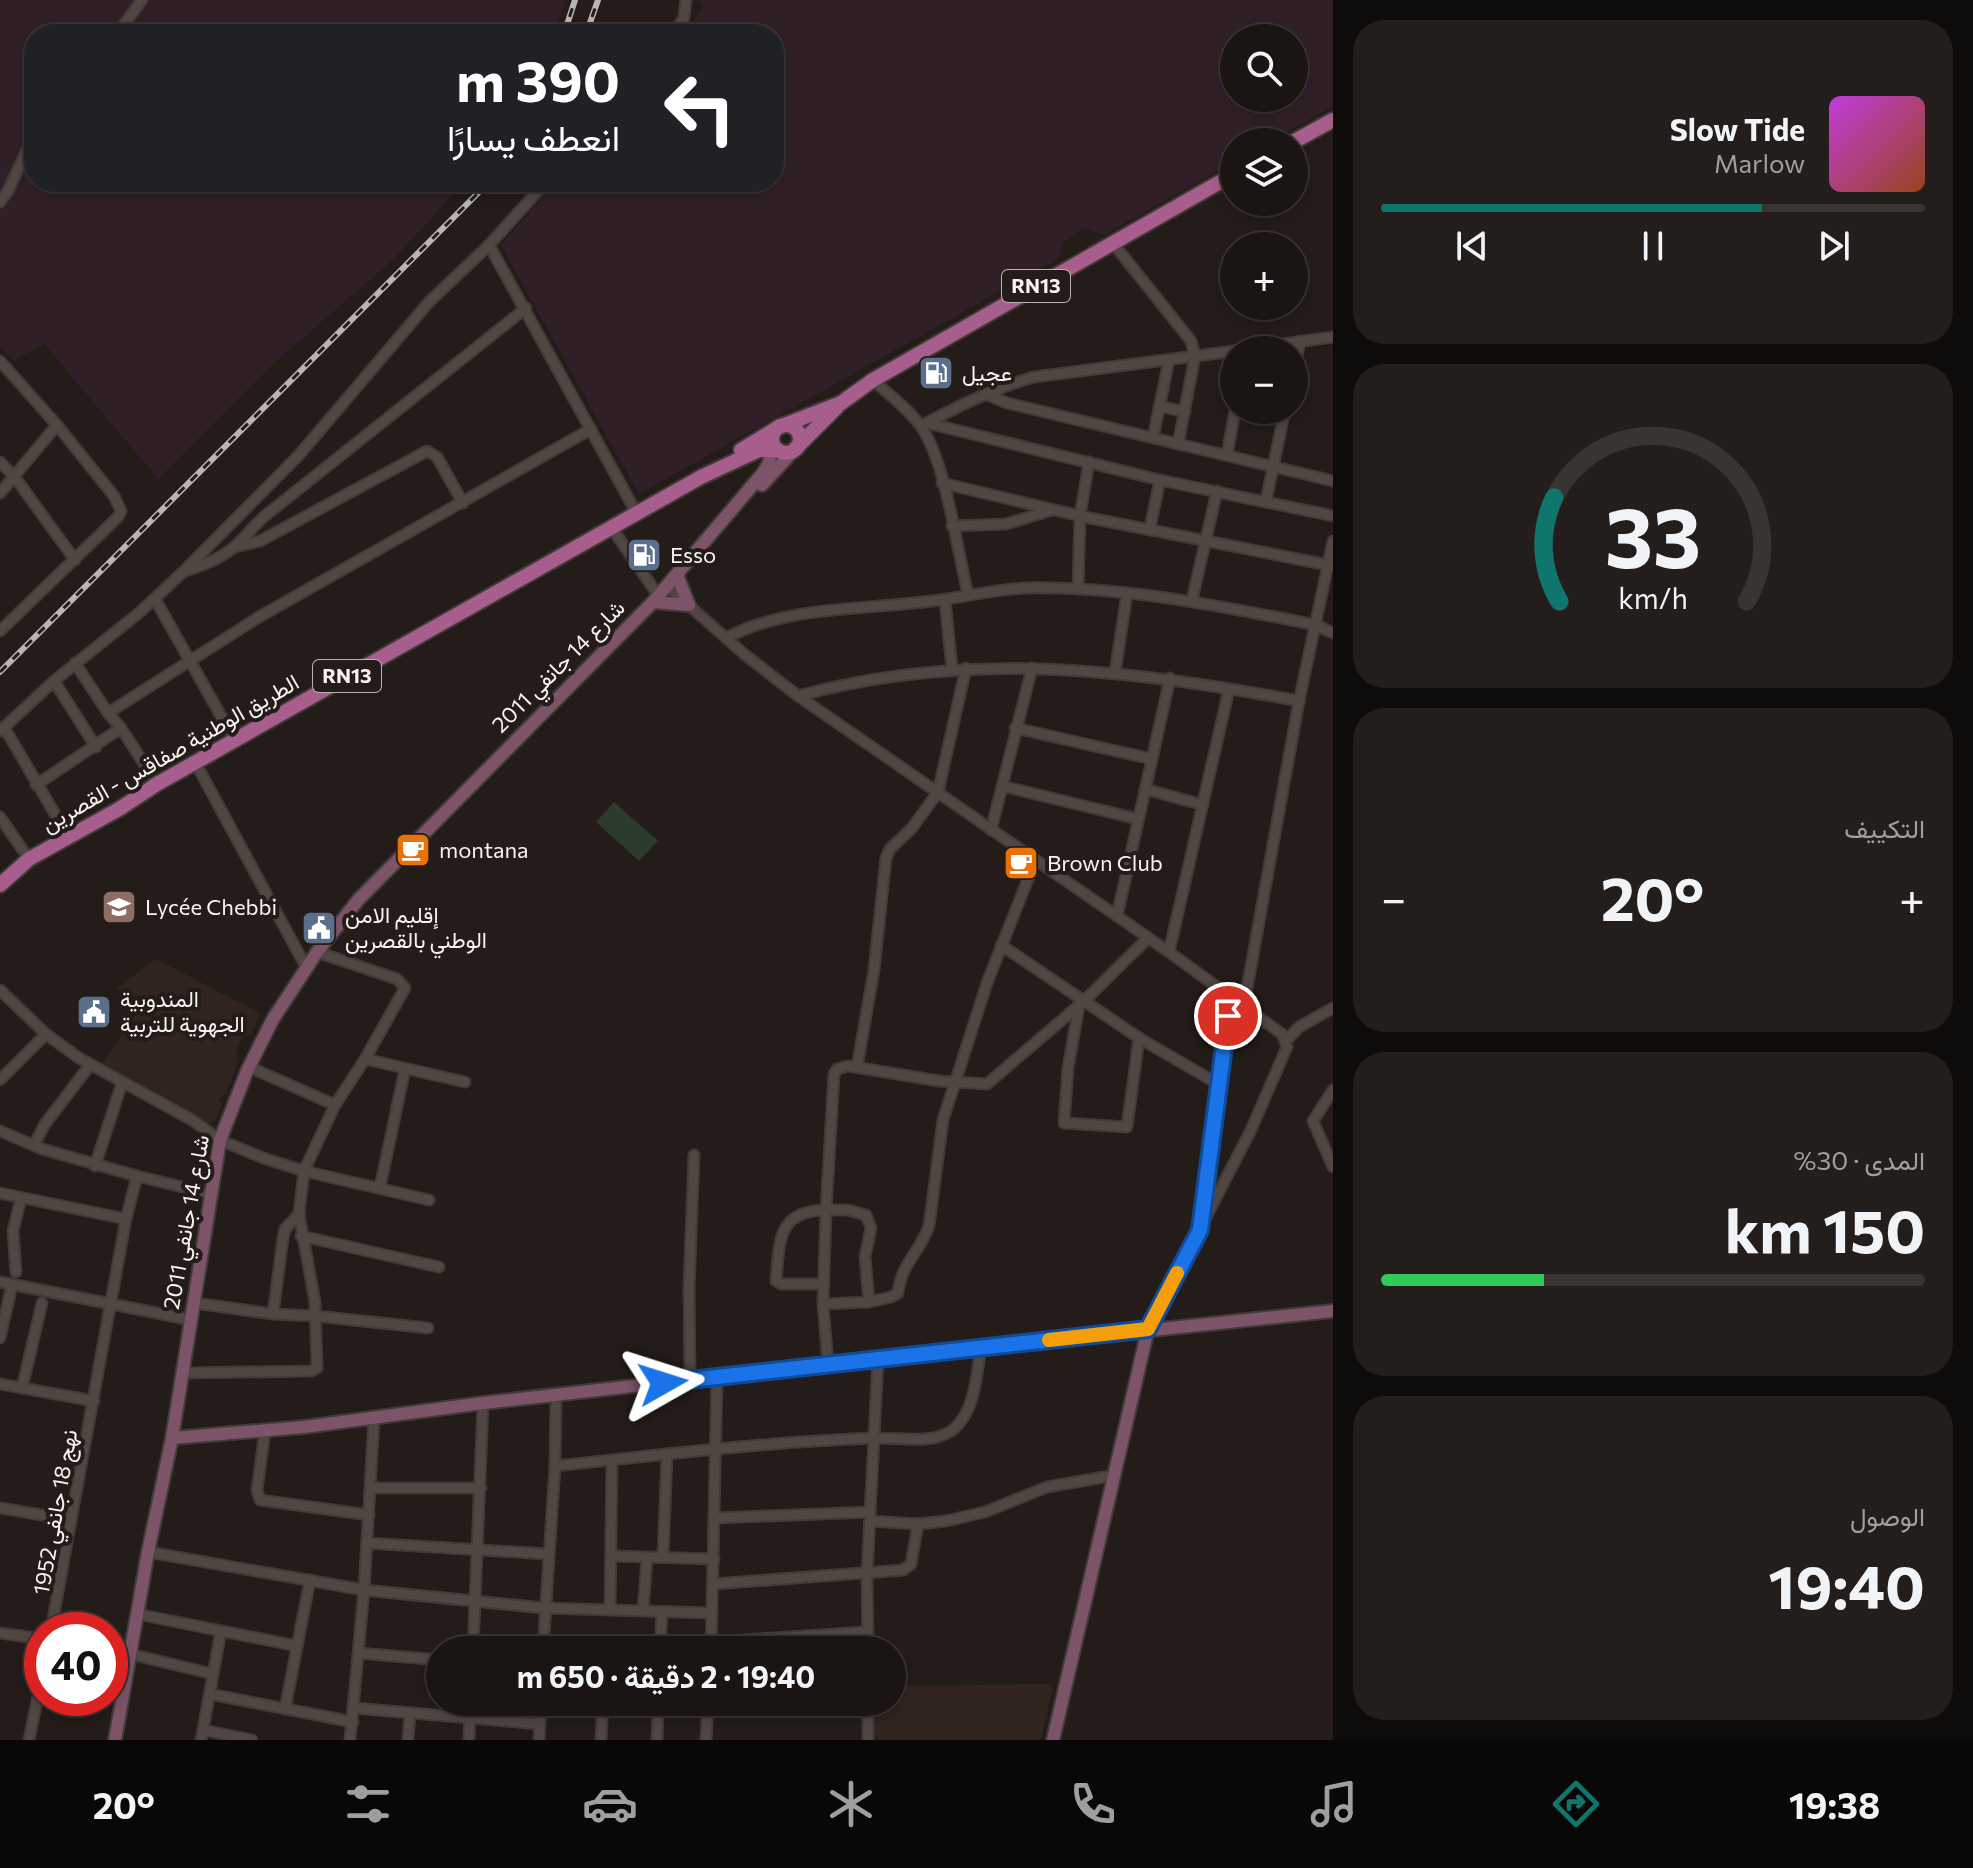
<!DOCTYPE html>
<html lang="ar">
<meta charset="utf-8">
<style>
:root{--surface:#1a1512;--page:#231e1b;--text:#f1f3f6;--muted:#9f9f9f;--line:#383432;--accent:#0f766e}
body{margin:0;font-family:Commissioner,Vazirmatn,sans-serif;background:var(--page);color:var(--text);direction:rtl;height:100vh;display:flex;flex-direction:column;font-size:30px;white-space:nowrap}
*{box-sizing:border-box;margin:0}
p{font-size:26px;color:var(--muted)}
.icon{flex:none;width:44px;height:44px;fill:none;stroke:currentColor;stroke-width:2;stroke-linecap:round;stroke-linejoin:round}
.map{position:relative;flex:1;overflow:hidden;direction:ltr}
.details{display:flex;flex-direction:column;gap:20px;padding:20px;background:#0e0c0a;width:640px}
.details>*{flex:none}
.hud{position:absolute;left:24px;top:24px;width:760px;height:168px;border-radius:32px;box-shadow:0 4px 12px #0003,0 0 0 2px var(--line);direction:rtl;background:#202124;color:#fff;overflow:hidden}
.fabs{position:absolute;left:1220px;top:24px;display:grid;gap:16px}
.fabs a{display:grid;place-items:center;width:88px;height:88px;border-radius:50%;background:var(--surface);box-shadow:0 4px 12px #0003,0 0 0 2px var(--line);font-size:40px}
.speed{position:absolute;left:24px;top:1612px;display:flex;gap:16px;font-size:40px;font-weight:700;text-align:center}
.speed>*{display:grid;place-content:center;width:104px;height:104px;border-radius:50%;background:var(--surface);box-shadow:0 4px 12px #0003,0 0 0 2px var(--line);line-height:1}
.speed .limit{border:12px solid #d22;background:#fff;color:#111}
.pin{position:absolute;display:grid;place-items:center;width:68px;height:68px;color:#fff;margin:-34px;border:4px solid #fff;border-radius:50%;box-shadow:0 2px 8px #0007}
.me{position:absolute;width:88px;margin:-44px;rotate:84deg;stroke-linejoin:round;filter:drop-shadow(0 0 6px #0008)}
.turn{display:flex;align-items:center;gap:28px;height:168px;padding:0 32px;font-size:36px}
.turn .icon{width:104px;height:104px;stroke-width:2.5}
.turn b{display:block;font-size:56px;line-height:68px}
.big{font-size:60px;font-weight:700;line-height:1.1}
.details .widget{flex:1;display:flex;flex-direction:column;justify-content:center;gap:12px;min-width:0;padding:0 28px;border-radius:32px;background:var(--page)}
.details .dial{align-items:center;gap:0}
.dial svg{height:208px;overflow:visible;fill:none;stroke:var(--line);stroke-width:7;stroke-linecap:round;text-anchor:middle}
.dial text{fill:var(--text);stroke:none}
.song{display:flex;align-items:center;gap:24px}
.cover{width:96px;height:96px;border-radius:12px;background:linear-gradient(135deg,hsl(290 70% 55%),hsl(20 70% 35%))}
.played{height:8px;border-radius:4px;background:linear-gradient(90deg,var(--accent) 70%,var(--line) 70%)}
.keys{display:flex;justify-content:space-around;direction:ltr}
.heat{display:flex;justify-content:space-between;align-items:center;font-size:44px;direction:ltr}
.charge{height:12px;border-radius:6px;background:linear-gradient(90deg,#34c759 30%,var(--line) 0)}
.trip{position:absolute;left:426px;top:1636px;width:480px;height:80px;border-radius:40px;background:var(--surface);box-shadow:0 4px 12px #0003,0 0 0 2px var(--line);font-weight:700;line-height:80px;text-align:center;direction:rtl}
.tabs{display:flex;height:128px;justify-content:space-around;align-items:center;background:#0a0807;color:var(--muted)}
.tabs .icon{width:56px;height:56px}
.tabs .active{color:var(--accent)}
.tabs b{font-size:36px;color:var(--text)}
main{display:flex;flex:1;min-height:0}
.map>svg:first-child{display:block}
.built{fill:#31231d}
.industrial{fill:#301f27;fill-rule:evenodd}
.green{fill:#2b3b2e}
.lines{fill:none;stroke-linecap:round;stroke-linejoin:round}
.street-casing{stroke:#413a38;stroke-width:13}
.secondary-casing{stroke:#413a38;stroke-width:16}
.primary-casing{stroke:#413a38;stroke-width:18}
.street{stroke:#504743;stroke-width:9}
.secondary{stroke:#7c5367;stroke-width:12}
.primary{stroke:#a85e8c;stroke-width:14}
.rail-casing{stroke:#bab5b2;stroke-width:6}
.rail{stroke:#231c18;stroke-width:3;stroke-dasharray:9;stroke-linecap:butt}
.route-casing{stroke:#114b97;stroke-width:20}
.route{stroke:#1a73e8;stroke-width:14}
.slow{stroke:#f59e0b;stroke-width:14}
.labels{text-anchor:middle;stroke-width:8;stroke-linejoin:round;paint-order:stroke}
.shield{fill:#231c18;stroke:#b8b2b0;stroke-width:2}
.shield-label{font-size:20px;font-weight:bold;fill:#f8f3f1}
.poi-label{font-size:22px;fill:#f8f3f1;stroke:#231c18;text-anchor:start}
.street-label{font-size:22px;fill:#f8f3f1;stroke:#231c18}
</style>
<main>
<section class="details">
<div class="widget">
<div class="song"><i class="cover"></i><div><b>Slow Tide</b><p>Marlow</p></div></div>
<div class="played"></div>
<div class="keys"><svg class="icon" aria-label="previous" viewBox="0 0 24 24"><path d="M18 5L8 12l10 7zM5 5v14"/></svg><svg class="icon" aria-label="pause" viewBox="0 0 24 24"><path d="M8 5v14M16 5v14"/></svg><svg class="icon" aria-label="next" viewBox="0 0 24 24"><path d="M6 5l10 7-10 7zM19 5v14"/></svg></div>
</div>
<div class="widget dial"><svg viewBox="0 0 100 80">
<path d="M14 69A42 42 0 1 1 86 69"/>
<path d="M14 69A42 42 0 0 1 12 29" stroke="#0f766e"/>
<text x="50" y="56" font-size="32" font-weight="700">33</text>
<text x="50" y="72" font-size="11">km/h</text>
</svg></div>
<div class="widget"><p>التكييف</p>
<div class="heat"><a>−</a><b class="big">20°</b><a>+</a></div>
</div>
<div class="widget"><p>المدى · 30%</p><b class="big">150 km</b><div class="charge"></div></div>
<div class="widget"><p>الوصول</p><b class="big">19:40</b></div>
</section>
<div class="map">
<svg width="1333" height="1740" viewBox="0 0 1333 1740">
<rect width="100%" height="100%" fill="#231c18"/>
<!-- built -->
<g class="built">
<polygon points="156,959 260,1013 252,1034 243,1038 236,1051 239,1060 226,1094 219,1099 222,1104 216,1120 209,1124 103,1063 139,1008 117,988"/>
<polygon points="1049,1684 1053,1688 1041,1740 879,1740 875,1737 875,1702 892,1702 892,1686"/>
</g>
<!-- industrial -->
<g class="industrial">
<polygon points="0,0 565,0 554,34 34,34 34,182 464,182 393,260 275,362 158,479 44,344 14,360 0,346"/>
<path d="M700,0H1333V106L1269,142H1234V162L1104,235L1084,228L1064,241L1059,258L639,494L501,245L556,182H774V34H682L703,7ZM1234,38H1294V98H1234Z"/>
</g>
<!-- green -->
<polygon class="green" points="614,802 658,841 639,861 596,822"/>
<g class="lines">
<!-- street casing -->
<g class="street-casing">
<g id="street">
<polyline points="117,34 142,0"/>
<polyline points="673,34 684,18 686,0"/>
<polyline points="0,202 8,191 34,134"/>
<polyline points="1112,242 1191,341 1195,356 1178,444"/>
<polyline points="489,245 637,514"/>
<polyline points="1240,350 1333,337"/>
<polyline points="0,361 57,425 0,493"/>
<polyline points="1294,370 1300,341"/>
<path d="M873,380C889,395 910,410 922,428C946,464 957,550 968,594"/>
<polyline points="986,394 1007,403 1333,481"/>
<polyline points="1159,406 1185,412"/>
<polyline points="927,423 1160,480 1333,516"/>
<path d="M921,426C957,407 994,388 1034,377L1234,351"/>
<polyline points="1153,438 1169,360"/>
<polyline points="1227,455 1235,410"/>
<polyline points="0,462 14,476 75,560"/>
<polyline points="942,483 1080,516 1333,566"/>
<polyline points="1266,501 1285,410"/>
<polyline points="952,526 1006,524 1052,510"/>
<polyline points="611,527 658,595"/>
<polyline points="1150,528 1160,480"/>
<polyline points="235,547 260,541 427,451 437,457 463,503"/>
<path d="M185,571C201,566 220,559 233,548C245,538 254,525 266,515L526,308"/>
<polyline points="667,586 744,654 798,696 1169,952 1282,1034 1287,1047 1250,1132 1148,1329"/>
<polyline points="1078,589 1080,516 1089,462"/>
<polyline points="155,599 234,739"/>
<polyline points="945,600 952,669"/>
<polyline points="1192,600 1217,491"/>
<polyline points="0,631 118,517 121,511 114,496 57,425"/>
<path d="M726,638C777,611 835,610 892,605C910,603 929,602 947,599C973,595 998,589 1025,588C1123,586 1220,606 1316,625L1333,633"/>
<polyline points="75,663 108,713"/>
<polyline points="1115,673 1127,593"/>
<polyline points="54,681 96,747"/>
<path d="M798,696C968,650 1129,669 1299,701L1333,541"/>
<polyline points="4,727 69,838"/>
<polyline points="1015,728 1152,759"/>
<polyline points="0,731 54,681 140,612 183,572 299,455 429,302 489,245 546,182"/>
<polyline points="195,762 306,967"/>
<polyline points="157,784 121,728 108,713 259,617 591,429"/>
<polyline points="36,785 121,728"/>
<polyline points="1002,786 1138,819"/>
<polyline points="1145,789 1203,805"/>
<polyline points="0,817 29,859"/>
<polyline points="991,830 1032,668"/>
<polyline points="1117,916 1170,678"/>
<polyline points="1001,945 1139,1038 1220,1085"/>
<polyline points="1169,952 1229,689"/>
<polyline points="0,990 46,1034 79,1058 192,1120 220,1140 263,1158 304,1171 429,1200"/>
<polyline points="1244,1005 1299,701"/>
<polyline points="1079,1006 1068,1068 1064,1123 1127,1127 1139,1038"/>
<polyline points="1286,1041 1299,1027 1333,1008"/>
<polyline points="365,1059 465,1082"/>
<polyline points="249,1067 335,1105"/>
<polyline points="857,1067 874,970 886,858 890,849 912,828 938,792 966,668"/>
<polyline points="0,1080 46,1034"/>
<polyline points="1333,1090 1313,1121 1333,1167"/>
<polyline points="0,1131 42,1149 137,1176"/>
<polyline points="34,1145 45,1124 90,1065"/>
<polyline points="95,1166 122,1083"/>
<polyline points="380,1187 405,1069"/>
<polyline points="0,1193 126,1219"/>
<polyline points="1201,1222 1226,1037 1229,995"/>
<polyline points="301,1236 439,1267"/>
<polyline points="16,1272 13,1231 21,1198"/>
<polyline points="0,1282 192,1320"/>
<path d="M822,1284H781L776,1281C780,1242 776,1211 826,1210L834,1074L837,1069L848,1066L939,1081L987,1084L1084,1001L1148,938"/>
<path d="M869,1302L891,1297L898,1293C901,1264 920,1252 929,1226L943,1120L987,983L1035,861"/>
<polyline points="195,1303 273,1314 316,1316 428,1328"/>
<polyline points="823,1304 826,1210 848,1210 866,1215 871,1228 865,1257 869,1302 823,1304 828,1364"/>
<polyline points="273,1314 283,1238 285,1229 299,1214"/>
<polyline points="0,1338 12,1285"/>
<polyline points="183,1373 312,1371 317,1368 315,1302 299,1214 304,1171 335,1105 365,1059 405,988 397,979 317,952"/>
<polyline points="690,1380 689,1288 694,1155"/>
<polyline points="0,1384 94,1401"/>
<polyline points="22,1388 42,1303"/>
<polyline points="265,1431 257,1490 260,1500 369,1515"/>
<path d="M555,1466C660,1455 766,1442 872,1438C897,1437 935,1446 955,1428C976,1408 976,1375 981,1348"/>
<polyline points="371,1488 481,1488"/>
<polyline points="0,1508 71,1520"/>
<polyline points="715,1518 870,1512"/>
<polyline points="870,1521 918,1524 946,1521 985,1512 1047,1487 1116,1475"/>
<polyline points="367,1543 549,1554"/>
<polyline points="148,1552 364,1590 544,1608 712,1613"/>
<polyline points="612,1556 714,1559"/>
<polyline points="663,1557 667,1454"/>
<polyline points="713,1584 903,1570 911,1564 918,1524"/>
<polyline points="610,1610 612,1460"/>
<polyline points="643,1611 647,1557"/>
<polyline points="137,1614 297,1646"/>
<polyline points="51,1630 126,1219 137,1176 211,1194"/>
<polyline points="0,1633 42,1639"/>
<polyline points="712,1642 867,1632"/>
<polyline points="473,1650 483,1403"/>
<polyline points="543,1650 555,1466 556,1395"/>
<polyline points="660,1650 662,1612"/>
<polyline points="711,1650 717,1377"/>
<polyline points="868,1650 867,1573 878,1359"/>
<polyline points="359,1653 440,1660"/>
<polyline points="130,1654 213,1674"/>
<polyline points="210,1694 353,1722"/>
<polyline points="354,1708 539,1724"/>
<polyline points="285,1709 310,1580"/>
<polyline points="203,1730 252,1740"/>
<polyline points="29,1740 42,1676"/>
<polyline points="201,1740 221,1631"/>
<polyline points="350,1740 364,1590 374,1419"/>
<polyline points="408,1740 410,1713"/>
<polyline points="469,1740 470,1702"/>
<polyline points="539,1740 541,1702"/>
<polyline points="601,1740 603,1702"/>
<polyline points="657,1740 658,1702"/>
<polyline points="706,1740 708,1702"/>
<polyline points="868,1740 868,1702"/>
</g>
</g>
<!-- secondary casing -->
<g class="secondary-casing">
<g id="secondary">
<polyline points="762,485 795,449"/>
<polyline points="653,602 689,605 677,575"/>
<polyline points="172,1438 304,1427 483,1403 828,1364 1333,1311"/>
<polyline points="115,1740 148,1552 172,1438 220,1140 247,1071 273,1019 317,952 359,899 653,602 763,473 769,463 772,443"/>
<polyline points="1053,1740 1148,1329"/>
</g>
</g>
<!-- primary casing -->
<g class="primary-casing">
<g id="primary">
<polyline points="1293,142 1333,120"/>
<circle cx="786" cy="439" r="14"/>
<polyline points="795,449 837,407"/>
<polyline points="741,450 779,427 841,403 873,380 1234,174"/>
<polyline points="0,885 29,859 119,809 157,784 701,477 759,450 778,450"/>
</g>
</g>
<!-- street -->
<use href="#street" class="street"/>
<!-- secondary -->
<use href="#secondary" class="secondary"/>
<!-- primary -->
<use href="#primary" class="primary"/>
<!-- rail casing -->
<g class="rail-casing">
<g id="rail">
<polyline points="564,34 575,0"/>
<polyline points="586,34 598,0"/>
<polyline points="0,672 489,182"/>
</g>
</g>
<!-- rail -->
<use href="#rail" class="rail"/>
</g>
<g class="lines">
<!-- route casing -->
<g class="route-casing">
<polyline id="route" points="663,1383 1148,1329 1200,1230 1228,1016"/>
</g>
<!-- route -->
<use href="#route" class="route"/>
<!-- slow -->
<polyline class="slow" points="1049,1340 1148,1329 1177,1273"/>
</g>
<!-- icons -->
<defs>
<g id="fuel-square" transform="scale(1.8)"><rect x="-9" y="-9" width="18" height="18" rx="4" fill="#5c6f8a" stroke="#231c18"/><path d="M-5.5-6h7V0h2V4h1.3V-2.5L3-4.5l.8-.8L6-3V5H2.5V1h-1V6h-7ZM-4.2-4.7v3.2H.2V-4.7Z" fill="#fff"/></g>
<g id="cafe-square" transform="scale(1.8)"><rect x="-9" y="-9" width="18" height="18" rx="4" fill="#e8710a" stroke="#231c18"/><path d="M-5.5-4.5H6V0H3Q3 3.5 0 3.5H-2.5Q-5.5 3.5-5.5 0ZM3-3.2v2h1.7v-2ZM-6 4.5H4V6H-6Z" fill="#fff"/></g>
<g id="school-square" transform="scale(1.8)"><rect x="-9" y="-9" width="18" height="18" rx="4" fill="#8d6e63" stroke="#231c18"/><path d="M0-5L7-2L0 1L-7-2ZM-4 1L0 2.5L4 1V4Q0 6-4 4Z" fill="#fff"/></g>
<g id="civic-square" transform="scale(1.8)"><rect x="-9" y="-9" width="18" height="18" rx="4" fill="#5c6f8a" stroke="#231c18"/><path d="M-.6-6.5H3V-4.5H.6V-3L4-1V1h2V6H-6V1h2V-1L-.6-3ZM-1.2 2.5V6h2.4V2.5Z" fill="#fff"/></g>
</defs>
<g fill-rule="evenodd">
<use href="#fuel-square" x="936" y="373"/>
<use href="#fuel-square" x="644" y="555"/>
<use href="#cafe-square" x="413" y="850"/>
<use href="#cafe-square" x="1021" y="863"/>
<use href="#school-square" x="119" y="907"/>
<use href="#civic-square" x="319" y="928"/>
<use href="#civic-square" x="94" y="1012"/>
</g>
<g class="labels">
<!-- shield labels -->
<g class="shield">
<rect x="1002" y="270" width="68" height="32" rx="6"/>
<rect x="313" y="660" width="68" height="32" rx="6"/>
</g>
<g class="shield-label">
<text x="1036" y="293">RN13</text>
<text x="347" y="683">RN13</text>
</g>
<!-- poi labels -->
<g class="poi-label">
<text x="962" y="381">عجيل</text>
<text x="670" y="563">Esso</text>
<text x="439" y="858">montana</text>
<text x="1047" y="871">Brown Club</text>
<text x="145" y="915">Lycée Chebbi</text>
<text x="345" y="923">إقليم الامن<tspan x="345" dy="25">الوطني بالقصرين</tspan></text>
<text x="120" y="1007">المندوبية<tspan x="120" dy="25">الجهوية للتربية</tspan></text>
</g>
<!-- street labels -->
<g class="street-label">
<text transform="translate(558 666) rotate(-45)" y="8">شارع 14 جانفي 2011</text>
<text transform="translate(170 753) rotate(-30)" y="8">الطريق الوطنية صفاقس - القصرين</text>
<text transform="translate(186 1222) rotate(-80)" y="8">شارع 14 جانفي 2011</text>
<text transform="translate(55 1512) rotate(-80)" y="8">نهج 18 جانفي 1952</text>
</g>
</g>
</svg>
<div class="fabs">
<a><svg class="icon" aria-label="search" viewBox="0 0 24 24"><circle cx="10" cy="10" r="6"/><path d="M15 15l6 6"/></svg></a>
<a><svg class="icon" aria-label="layers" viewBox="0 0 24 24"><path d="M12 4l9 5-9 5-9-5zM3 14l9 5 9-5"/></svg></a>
<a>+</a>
<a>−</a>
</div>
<div class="speed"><div class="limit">40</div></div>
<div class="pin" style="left:1228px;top:1016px;background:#d93025"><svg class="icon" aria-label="arrive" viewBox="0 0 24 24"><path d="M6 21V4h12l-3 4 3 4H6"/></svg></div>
<svg class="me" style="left:663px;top:1383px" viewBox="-20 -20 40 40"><path d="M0-17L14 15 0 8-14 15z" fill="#1a73e8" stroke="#fff" stroke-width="4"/></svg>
<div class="trip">19:40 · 2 دقيقة · 650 m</div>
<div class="hud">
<div class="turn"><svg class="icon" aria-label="left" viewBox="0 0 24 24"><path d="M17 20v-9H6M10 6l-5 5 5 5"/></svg><div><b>390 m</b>انعطف يسارًا</div></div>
</div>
</div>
</main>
<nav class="tabs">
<b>19:38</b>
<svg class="icon active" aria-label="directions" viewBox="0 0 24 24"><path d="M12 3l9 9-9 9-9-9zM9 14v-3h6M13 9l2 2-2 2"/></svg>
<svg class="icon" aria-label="music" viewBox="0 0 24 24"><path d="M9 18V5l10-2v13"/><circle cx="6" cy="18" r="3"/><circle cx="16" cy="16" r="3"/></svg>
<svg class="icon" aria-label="phone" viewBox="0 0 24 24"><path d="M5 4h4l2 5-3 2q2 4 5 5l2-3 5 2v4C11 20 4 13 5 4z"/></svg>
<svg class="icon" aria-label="climate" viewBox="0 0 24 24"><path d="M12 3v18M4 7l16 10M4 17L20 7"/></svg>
<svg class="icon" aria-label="car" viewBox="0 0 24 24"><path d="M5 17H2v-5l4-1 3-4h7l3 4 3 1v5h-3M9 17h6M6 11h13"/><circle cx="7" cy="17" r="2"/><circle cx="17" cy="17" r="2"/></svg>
<svg class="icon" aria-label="filters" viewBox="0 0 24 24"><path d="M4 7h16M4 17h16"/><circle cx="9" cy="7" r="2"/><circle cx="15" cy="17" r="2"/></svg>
<b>20°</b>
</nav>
